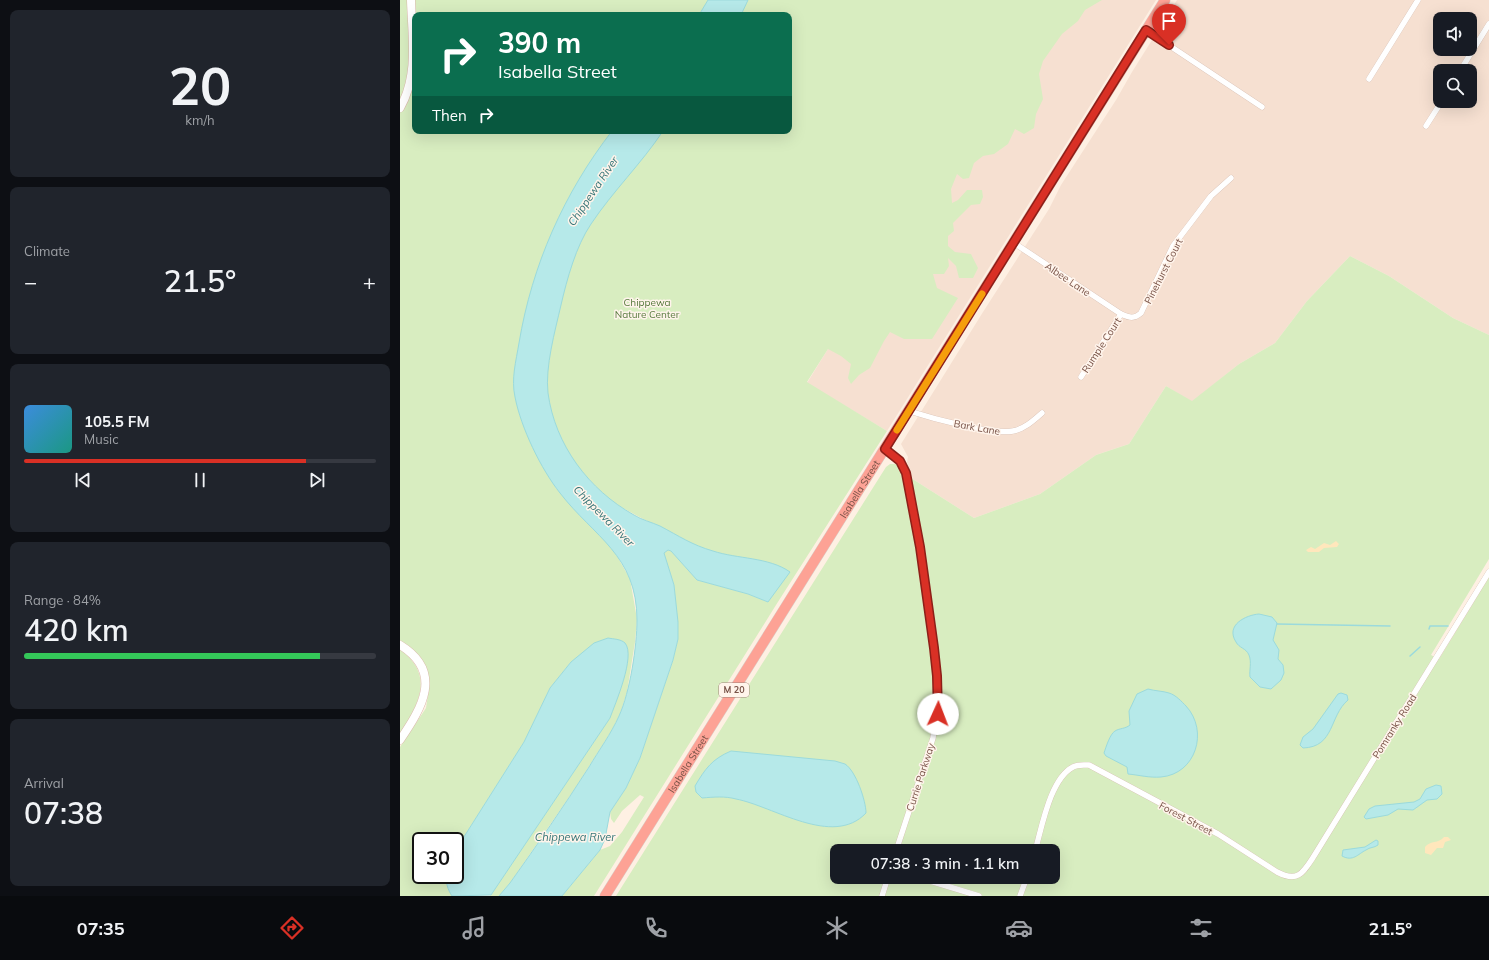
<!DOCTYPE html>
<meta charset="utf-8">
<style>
:root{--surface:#171b24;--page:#20242c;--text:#f1f3f6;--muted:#9ea1a6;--line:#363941;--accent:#d93025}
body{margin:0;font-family:Mulish,sans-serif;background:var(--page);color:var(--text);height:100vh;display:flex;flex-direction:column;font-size:15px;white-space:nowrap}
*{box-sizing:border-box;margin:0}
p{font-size:13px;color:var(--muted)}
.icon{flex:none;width:22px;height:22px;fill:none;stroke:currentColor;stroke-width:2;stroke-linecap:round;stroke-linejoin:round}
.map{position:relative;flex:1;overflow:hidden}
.panel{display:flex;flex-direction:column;gap:10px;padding:10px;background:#0d0f14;width:400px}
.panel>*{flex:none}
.hud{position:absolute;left:12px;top:12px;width:380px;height:122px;border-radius:8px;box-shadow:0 4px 16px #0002;background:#0b6e4f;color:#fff;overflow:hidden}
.controls{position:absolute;left:1033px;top:12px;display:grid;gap:8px}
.controls a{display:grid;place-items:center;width:44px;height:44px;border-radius:8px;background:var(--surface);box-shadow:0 4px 16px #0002;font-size:20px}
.speed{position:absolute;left:12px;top:832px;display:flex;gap:8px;font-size:20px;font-weight:700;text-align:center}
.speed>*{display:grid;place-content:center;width:52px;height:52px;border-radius:50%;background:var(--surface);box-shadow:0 4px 16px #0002;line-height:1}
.speed .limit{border:2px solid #111;border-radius:6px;background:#fff;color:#111}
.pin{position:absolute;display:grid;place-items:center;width:34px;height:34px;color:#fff;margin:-41px -17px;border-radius:50% 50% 50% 0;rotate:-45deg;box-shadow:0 0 4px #0007}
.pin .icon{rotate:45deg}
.me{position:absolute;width:44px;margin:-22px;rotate:2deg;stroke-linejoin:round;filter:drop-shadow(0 0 3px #0008)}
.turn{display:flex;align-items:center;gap:14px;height:84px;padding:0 20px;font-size:18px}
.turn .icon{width:52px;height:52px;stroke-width:2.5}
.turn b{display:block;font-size:28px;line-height:34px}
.then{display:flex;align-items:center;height:38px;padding:0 20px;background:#0003;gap:8px;font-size:15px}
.big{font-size:30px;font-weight:600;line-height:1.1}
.panel .card{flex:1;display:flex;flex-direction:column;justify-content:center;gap:6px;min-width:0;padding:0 14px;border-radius:8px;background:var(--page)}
.panel .dial{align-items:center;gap:0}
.dial b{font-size:52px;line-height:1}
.song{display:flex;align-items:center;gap:12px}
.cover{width:48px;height:48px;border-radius:6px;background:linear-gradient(135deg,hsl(210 70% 55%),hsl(170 70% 35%))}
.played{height:4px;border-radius:2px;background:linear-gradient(90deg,var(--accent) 80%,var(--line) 80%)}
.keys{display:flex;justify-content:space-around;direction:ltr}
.heat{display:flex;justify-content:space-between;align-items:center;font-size:22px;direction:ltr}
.charge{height:6px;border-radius:3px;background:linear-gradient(90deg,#34c759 84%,var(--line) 0)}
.trip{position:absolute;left:430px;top:844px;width:230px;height:40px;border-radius:8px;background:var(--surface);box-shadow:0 4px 16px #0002;font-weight:600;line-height:40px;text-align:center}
.tab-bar{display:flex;height:64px;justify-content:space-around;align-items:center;background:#090b0e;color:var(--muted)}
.tab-bar .icon{width:28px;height:28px}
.tab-bar .selected{color:var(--accent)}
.tab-bar b{font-size:18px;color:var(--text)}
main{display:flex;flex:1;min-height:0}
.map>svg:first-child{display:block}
.residential{fill:#f6e0d1;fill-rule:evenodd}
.green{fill:#d8edc0;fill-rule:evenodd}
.sand{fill:#ffe7bc}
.water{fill:#b6e9e9;stroke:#9bdadc}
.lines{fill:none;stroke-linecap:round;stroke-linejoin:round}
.stream{stroke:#9bdadc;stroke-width:1.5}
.street-casing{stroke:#d2b8ab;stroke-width:6}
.secondary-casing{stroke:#d9b8aa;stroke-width:9}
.highway-casing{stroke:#d9cfcb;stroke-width:11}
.street{stroke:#fff;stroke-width:5.5}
.secondary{stroke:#fff;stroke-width:8}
.highway{stroke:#fda295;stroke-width:10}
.route-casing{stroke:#8d1f18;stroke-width:10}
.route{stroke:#d93025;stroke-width:7}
.slow{stroke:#f59e0b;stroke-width:7}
.labels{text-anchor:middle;stroke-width:3;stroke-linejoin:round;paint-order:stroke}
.shield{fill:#fff4eb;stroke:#a08378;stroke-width:1}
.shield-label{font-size:9px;font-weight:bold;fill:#785247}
.street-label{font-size:10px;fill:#785247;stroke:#fff4eb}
.park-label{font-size:10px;fill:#56793c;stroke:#fff4eb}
.water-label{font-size:11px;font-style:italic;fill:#367678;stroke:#fff4eb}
</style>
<main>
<section class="panel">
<div class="card dial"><b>20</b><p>km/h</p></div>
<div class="card"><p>Climate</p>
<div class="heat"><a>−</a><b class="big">21.5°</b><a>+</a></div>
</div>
<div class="card">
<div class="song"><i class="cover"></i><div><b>105.5 FM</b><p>Music</p></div></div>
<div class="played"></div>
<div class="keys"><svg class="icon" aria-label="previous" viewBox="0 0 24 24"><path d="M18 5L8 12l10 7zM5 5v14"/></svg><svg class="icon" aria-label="pause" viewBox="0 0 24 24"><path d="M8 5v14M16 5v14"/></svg><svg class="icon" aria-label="next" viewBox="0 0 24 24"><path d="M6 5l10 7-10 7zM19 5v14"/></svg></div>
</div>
<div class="card"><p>Range · 84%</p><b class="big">420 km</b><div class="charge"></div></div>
<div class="card"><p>Arrival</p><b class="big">07:38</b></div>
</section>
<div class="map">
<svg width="1089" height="896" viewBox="0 0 1089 896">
<rect width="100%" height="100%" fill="#fef0e3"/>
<!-- residential -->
<g class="residential">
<polygon points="643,0 756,0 487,431 407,383"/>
<path d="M777,0H1089V335L1053,318L989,276L950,256L907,301L875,343L839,364L792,402L766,386L729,444L696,455L640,494L574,518L511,478L507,462L508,457L501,444L583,312L649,209L661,185L716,100L732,72ZM1040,19H1070V49H1040ZM1040,71H1070V101H1040Z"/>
</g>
<!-- green -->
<g class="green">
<path d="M0,0H702L685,10L678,21L662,34L643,61L639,74L643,99L636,114L634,128L624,134L615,129L608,144L594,154L583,156L574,163L569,178L563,179L557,174L551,189L552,203L558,200L567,190H582L583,197L580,204L571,205L553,223L554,231L548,236V246L555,252L571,254L578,268L573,278H559L556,266L548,258L549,266L544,274H533L537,288L558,298L532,339H504L490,332L484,341L470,368L459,375L451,384L448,378L451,364L441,356L428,349L407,382L487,431L376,605L194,896H162L200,850L210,846L222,832L244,797L240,795L222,811L214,823L211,819L210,812L226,788L240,758L273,660L278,639L274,585L263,553L268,550L271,551L297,580L348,594L368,602L314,552L288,543L217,505L201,492L183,473L155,487L212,547L230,579L237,619L235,642L227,692L220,714L212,730L176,787L110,883L99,896H90L210,718L171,662L150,688L124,742L55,851V841H21V875H47L48,889L52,896H0V747L26,708L29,688L14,652L0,640ZM15,15H389V131H15Z"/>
<path d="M950,256L989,276L1053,318L1089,335V559L1031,655L1039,659L1089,577V896H216L486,467L490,464H496L511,478L574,518L640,494L696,455L729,444L766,386L792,401L839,364L875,343L907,301ZM437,851H653V877H437Z"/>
<path d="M0,649C35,676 19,703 0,734Z"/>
</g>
<!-- sand -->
<g class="sand">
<polygon points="936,541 939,544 937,547 924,548 919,552 908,552 906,550 911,547 915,549 924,543 930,545"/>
<path d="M1044,837H1048L1051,840L1045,842L1043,848H1037L1031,855L1025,853V847C1031,840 1038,844 1044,837Z"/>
</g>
<!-- water -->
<g class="water">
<polygon points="308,0 348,0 341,15 299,15"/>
<path d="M212,131H263C241,164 213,191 191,224C176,246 167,279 161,305C155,331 145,367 148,393C155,445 189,490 234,515C242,520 251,522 260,526C279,536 292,545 313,551C337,559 369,557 390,572L368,602L348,594L297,580L271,551L268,550L264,553L274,585L278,622V639L273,660L240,758L226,788L210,812L205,839L200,850L162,896H99L110,883C137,845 164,806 189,767C199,750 211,734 219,716C230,692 237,646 237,620C237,555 194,537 160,493C141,469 121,428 115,397C111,379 116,361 119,343C132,265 164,193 212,131Z"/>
<path d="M859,614L872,617L877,623L873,640L879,650L878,659L883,665L884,673L881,680L871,689L860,687L850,677C849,670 852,663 849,655C846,648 839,648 836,642C825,625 846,615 859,614Z"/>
<path d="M208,638C213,639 221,639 225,643C236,656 215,704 210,718L91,895L52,896C48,890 45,882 47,875H55V851L124,742L150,688L171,662L194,643Z"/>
<path d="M748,689C755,691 763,691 769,693C776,695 782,702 786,706C809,731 796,774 761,777C749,778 739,775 728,774L727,767L706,756L704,753C706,747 710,734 715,731C720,728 725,729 730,725L729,711L737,694Z"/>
<path d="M941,693L947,695L948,700C929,716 935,747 903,748L900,745L903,737L913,729L938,694Z"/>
<path d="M331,751L435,761C438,762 442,763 445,764C456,771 466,801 466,813C433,848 373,806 336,799C325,796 314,797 302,798L296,792L295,786C305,769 312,759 331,751Z"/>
<polygon points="1036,785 1041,786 1042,794 1037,799 1027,800 1013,810 998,809 988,815 966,819 964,817 969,809 975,806 1014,802 1020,799 1026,789"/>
<path d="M976,840L978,841V845C974,848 970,847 966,850C958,854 953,862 942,856L943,850L965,847Z"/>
</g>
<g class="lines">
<!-- stream -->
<g class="stream">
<polyline points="877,624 990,626"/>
<polyline points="1029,629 1030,626 1048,626"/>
<polyline points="1010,656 1020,647"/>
</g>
<!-- street casing -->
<g class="street-casing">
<g id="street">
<polyline points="746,30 862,107"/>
<polyline points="1060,71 1089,24"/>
<polyline points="969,79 1018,0"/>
<polyline points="1026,126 1042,101"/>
<path d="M614,243L721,314C730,318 734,319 741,313L773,246L811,196L831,178"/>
<polyline points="681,377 721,314"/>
<path d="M509,411C531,418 592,435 613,431C624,429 633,421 642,413"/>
<polyline points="485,449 500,461 506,473 520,547 534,648 538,700 533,738 496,851"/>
<path d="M635,851C642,827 650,779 673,767C677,764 684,765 689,765L818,834L877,872C898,883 903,873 914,856L1089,572"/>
<polyline points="517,877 579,896"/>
<polyline points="482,896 488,877"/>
<polyline points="620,896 627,877"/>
</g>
</g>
<!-- secondary casing -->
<g class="secondary-casing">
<g id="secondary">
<path d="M0,108C19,75 12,36 11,0"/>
<path d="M0,645C44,672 22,708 0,740"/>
</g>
</g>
<!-- highway casing -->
<g class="highway-casing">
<g id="highway">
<path id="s1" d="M205,896L765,0"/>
</g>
</g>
<!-- street -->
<use href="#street" class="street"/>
<!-- secondary -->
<use href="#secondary" class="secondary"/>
<!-- highway -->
<use href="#highway" class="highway"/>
</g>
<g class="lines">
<!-- route casing -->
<g class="route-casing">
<polyline id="route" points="538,714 537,676 534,648 520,547 506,473 500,461 485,449 746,30 769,45"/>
</g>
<!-- route -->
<use href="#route" class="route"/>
<!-- slow -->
<polyline class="slow" points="497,430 582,294"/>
</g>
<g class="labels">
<!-- shield labels -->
<rect class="shield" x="319" y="683" width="30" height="14" rx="3"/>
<g class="shield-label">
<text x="334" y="693">M 20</text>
</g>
<!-- street labels -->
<g class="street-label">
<text transform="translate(763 271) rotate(-63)" y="4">Pinehurst Court</text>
<text transform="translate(668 279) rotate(34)" y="4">Albee Lane</text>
<text transform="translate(701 345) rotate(-57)" y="4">Rumple Court</text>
<text transform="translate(577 427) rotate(10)" y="4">Bark Lane</text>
<text dy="4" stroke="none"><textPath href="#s1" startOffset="480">Isabella Street</textPath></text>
<text transform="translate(994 726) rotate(-58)" y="4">Pomranky Road</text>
<text dy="4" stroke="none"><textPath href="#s1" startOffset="156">Isabella Street</textPath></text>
<text transform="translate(520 777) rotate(-72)" y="4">Currie Parkway</text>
<text transform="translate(786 818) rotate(28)" y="4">Forest Street</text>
</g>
<!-- park labels -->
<g class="park-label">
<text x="247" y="306">Chippewa<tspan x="247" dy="12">Nature Center</tspan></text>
</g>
<!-- water labels -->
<g class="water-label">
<text transform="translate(193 191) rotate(-56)" y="4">Chippewa River</text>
<text transform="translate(204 516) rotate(45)" y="4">Chippewa River</text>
<text x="175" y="841">Chippewa River</text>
</g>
</g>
</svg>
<div class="controls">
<a><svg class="icon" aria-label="sound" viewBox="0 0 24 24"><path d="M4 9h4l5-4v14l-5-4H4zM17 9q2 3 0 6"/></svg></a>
<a><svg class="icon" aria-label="search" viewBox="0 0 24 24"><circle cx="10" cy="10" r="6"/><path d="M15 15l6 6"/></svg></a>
</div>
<div class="speed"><div class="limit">30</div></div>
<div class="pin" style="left:769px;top:45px;background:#d93025"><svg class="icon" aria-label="arrive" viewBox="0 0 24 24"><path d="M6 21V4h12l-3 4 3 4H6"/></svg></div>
<svg class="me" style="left:538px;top:714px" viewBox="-20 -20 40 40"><circle r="19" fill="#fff"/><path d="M0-13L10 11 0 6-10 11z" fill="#d93025"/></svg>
<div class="trip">07:38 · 3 min · 1.1 km</div>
<div class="hud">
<div class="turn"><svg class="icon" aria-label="right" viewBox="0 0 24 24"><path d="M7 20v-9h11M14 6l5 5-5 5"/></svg><div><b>390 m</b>Isabella Street</div></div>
<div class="then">Then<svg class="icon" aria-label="right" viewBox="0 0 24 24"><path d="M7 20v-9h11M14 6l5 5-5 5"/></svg></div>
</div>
</div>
</main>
<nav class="tab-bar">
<b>07:35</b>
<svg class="icon selected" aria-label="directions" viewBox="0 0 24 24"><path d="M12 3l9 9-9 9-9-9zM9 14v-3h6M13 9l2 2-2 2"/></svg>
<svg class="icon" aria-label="music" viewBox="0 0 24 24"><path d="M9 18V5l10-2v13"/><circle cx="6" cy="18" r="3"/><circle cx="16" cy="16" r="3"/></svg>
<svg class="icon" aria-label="phone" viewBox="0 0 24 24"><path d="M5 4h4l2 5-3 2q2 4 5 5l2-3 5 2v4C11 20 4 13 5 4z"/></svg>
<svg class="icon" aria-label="climate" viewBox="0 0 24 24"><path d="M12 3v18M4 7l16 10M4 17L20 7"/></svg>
<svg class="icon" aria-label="car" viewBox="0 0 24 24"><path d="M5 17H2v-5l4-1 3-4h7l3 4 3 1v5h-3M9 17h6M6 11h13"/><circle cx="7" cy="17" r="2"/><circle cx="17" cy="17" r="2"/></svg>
<svg class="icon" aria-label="filters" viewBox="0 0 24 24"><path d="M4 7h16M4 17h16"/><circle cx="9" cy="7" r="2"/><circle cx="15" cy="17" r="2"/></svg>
<b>21.5°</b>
</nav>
